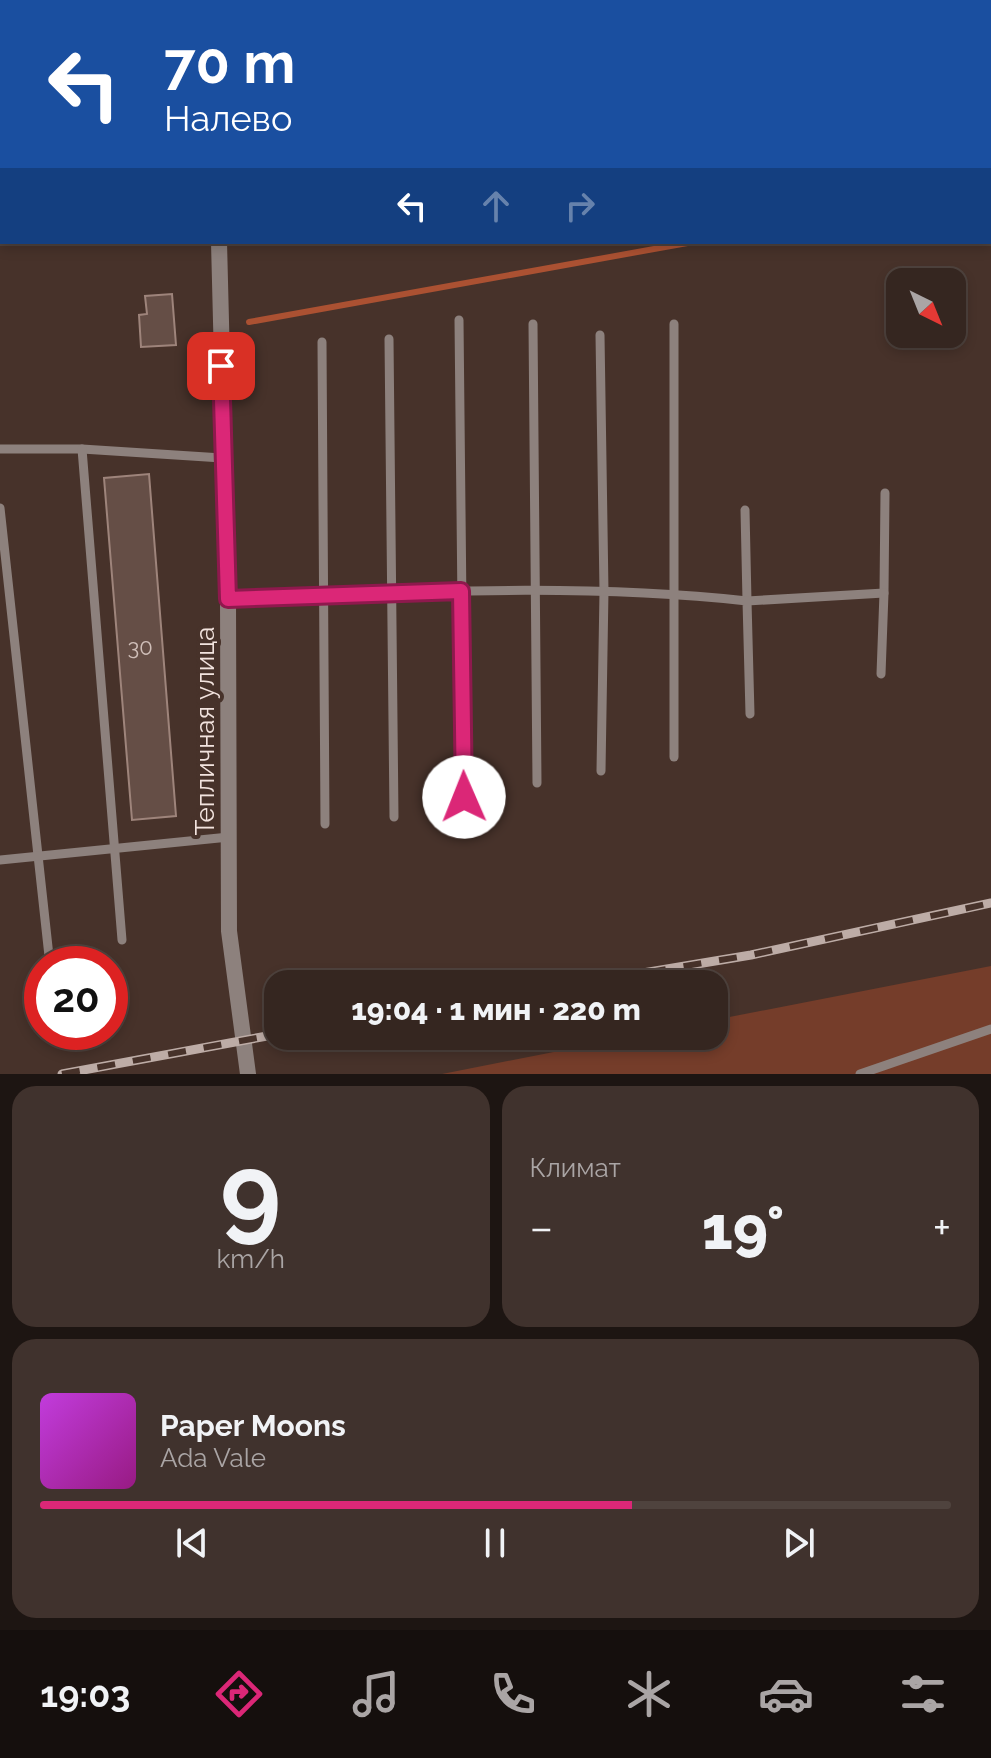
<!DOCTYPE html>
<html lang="ru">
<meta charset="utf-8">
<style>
:root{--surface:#352620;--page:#40322d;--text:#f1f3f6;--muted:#aaa5a5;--line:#4f433e;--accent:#db2777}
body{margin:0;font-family:Raleway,sans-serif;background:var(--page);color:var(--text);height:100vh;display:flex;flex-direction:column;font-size:30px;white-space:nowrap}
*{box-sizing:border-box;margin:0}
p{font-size:26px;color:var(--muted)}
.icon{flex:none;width:44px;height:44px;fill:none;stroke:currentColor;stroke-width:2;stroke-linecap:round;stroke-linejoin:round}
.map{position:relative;height:1074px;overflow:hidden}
.drawer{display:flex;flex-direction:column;gap:12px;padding:12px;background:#1d1512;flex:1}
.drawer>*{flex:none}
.guide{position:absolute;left:0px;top:0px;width:992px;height:244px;box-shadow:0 4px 12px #0003,0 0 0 2px var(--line);background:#1a4fa0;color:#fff;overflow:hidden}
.needle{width:52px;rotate:137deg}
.controls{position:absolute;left:886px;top:268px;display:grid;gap:16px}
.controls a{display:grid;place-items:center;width:80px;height:80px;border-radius:16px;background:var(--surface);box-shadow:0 4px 12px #0003,0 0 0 2px var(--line);font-size:40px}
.speed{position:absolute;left:24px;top:946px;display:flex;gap:16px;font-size:40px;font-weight:700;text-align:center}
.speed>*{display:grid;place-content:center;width:104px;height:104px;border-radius:50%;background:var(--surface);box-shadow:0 4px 12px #0003,0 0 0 2px var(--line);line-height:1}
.speed .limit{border:12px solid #d22;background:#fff;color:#111}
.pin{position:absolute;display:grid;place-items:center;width:68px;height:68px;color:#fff;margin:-34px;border-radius:16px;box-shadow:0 4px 12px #0006}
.me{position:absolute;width:88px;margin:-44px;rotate:359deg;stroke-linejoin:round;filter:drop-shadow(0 0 6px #0008)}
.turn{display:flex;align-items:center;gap:28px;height:168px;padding:0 32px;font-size:36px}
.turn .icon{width:104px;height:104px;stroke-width:2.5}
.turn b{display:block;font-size:56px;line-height:68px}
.lanes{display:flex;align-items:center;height:76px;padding:0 32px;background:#0003;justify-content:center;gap:40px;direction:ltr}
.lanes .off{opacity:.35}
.big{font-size:60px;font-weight:800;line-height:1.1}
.drawer .card{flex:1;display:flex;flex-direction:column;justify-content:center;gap:12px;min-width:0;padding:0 28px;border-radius:24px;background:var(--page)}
.drawer .dial{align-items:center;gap:0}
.dial b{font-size:104px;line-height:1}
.song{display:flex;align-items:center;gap:24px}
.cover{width:96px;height:96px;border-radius:12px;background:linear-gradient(135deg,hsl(290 70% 55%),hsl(310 70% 35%))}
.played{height:8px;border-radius:4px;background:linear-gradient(90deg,var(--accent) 65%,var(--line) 65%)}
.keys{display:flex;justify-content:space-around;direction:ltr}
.heat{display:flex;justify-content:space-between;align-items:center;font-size:44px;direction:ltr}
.drawer .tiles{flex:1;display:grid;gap:12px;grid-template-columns:1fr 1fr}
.card:last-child{grid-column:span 2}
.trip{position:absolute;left:264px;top:970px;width:464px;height:80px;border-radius:24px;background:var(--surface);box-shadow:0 4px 12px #0003,0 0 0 2px var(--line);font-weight:800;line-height:80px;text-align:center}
.dock{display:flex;height:128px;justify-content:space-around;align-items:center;background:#150f0d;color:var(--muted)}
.dock .icon{width:56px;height:56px}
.dock .current{color:var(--accent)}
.dock b{font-size:36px;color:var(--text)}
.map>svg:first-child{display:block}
.green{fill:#753d2a}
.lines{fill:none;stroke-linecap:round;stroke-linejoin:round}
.stream{stroke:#ab5132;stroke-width:6}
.building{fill:#654e46;stroke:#9e847b;stroke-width:2}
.path{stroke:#7d6a63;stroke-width:4;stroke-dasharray:6 4;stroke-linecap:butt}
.lane{stroke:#8d817d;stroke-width:9}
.street{stroke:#8d817d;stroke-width:16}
.rail-casing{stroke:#bdaca6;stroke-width:9}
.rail{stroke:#47322a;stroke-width:6;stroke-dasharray:18;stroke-linecap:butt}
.route-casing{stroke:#8e194d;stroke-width:20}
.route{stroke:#db2777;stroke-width:14}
.labels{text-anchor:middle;stroke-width:8;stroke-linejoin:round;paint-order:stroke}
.number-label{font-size:22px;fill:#cfbeb8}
.street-label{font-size:26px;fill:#f2e3de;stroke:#47322a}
</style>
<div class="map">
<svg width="991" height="1074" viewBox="0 0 991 1074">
<rect width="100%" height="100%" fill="#47322a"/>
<!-- green -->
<polygon class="green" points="991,966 991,1074 442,1074 635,1036 714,1036 714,1020"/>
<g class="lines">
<!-- stream -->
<g class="stream">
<polyline points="990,217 991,217"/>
<polyline points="249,322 693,242"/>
</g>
</g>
<!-- building -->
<g class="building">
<polygon points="972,0 991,0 991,142 990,2"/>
<polygon points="172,294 176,345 141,347 139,315 147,314 145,296"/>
<polygon points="149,474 176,816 132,820 104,478"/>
</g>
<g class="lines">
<!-- path -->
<polyline class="path" points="0,90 2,89"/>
<!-- lane -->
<g class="lane">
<polyline points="459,320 464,797"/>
<polyline points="533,324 537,783"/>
<polyline points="600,335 604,591 601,771"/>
<polyline points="389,339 394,817"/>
<polyline points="322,342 325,824"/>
<polyline points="0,449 82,449 222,458"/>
<polyline points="82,449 122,940"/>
<polyline points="0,508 49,956"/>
<polyline points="745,510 747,601 884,593 885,493"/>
<path d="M228,599C402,593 574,582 747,601L750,714"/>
<polyline points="881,674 884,593"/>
<polyline points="674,757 674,324"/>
<polyline points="0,860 229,837"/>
<polyline points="860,1074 991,1029"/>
</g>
<!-- street -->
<g class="street">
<polyline points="217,2 217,0"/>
<polyline points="219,242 228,599 229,931 248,1074"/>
</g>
<!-- rail casing -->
<g class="rail-casing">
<g id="rail">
<polyline points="577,984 751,955 991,903"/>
<polyline points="62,1074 278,1034"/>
</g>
</g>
<!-- rail -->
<use href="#rail" class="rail"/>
</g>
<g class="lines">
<!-- route casing -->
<g class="route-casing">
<polyline id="route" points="221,366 228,599 461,591 464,797"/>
</g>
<!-- route -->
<use href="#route" class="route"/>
</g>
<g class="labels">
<!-- number labels -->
<g class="number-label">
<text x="140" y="655">30</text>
</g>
<!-- street labels -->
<g class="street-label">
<text transform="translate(205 731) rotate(-90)" y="9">Тепличная улица</text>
</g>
</g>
</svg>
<div class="controls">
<a><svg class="needle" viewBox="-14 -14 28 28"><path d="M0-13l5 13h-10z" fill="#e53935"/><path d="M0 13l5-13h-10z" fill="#aaa5a5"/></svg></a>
</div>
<div class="speed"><div class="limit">20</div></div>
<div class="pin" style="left:221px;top:366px;background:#d93025"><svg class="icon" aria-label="arrive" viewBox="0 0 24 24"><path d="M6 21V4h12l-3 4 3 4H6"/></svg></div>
<svg class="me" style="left:464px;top:797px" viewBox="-20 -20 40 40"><circle r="19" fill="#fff"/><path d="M0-13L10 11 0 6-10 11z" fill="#db2777"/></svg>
<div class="trip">19:04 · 1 мин · 220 m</div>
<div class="guide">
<div class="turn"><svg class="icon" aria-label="left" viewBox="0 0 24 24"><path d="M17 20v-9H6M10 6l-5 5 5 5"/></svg><div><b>70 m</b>Налево</div></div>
<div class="lanes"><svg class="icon" aria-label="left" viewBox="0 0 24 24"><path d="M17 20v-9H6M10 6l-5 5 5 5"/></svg><svg class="icon off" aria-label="ahead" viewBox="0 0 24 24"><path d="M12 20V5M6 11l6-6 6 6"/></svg><svg class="icon off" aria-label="right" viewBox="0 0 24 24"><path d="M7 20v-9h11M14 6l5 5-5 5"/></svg></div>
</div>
</div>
<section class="drawer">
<div class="tiles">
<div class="card dial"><b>9</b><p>km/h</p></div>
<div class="card"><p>Климат</p>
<div class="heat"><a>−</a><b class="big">19°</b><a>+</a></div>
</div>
<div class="card">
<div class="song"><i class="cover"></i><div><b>Paper Moons</b><p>Ada Vale</p></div></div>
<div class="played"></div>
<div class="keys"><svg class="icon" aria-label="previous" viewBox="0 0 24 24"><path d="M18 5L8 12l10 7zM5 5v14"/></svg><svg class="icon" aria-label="pause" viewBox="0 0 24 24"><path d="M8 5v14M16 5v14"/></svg><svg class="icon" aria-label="next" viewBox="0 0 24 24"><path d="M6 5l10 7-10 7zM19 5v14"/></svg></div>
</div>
</div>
</section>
<nav class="dock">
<b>19:03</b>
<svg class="icon current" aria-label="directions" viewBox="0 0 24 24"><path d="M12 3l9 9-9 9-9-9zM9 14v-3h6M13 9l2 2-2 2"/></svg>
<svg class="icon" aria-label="music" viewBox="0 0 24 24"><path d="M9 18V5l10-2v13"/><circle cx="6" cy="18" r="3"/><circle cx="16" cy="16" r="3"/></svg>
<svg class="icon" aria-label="phone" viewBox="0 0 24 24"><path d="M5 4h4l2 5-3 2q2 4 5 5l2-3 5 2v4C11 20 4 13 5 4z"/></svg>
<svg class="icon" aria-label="climate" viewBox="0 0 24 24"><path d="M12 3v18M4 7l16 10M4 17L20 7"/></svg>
<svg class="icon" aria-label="car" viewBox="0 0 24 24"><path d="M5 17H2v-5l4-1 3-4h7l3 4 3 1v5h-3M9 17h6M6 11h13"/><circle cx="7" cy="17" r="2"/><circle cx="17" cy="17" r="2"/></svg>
<svg class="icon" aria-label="filters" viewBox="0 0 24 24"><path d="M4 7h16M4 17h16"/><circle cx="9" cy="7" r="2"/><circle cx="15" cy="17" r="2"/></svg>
</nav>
